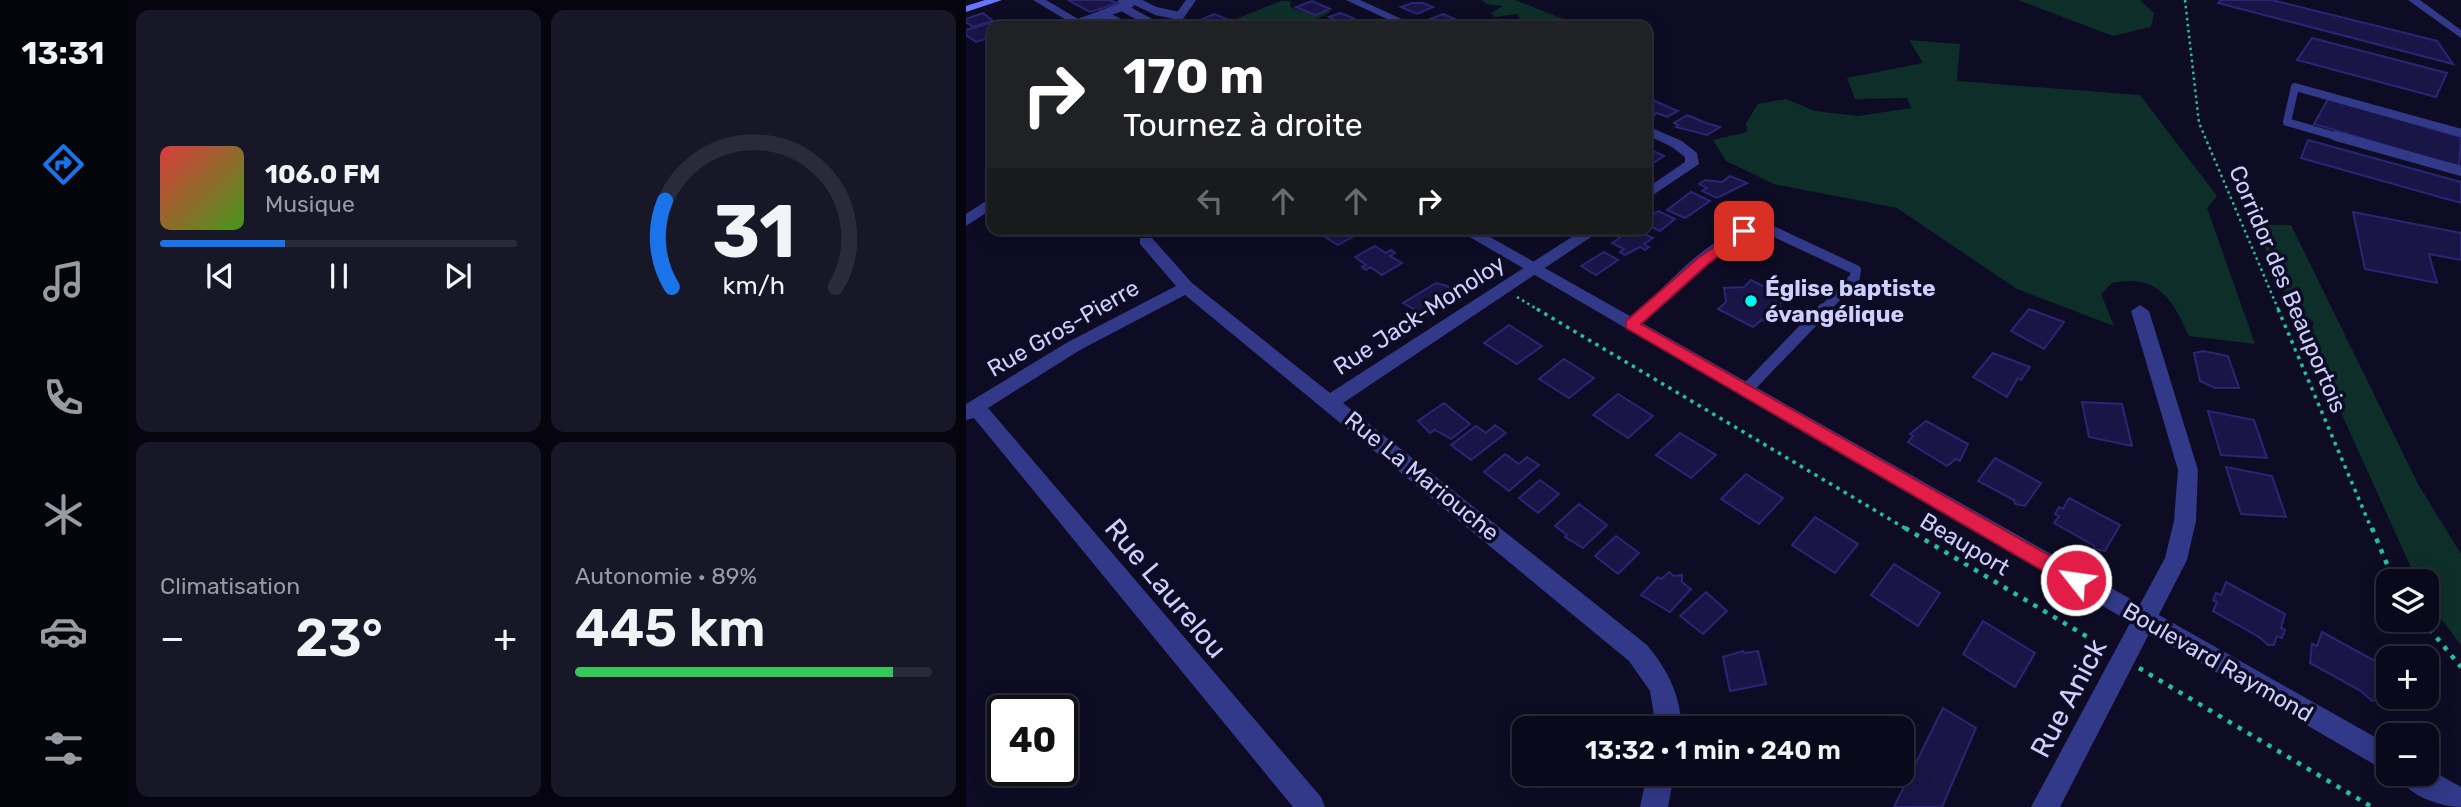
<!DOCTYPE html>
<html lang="fr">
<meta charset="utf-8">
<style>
:root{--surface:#0a091b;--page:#181728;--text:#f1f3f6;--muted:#999aa3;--line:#2a2a3a;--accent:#1a73e8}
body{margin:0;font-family:Rubik,sans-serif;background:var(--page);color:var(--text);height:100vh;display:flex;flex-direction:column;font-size:26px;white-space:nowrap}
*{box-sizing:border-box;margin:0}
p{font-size:23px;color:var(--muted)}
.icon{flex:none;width:38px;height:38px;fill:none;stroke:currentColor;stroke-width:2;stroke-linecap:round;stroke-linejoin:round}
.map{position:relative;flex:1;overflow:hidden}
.sheet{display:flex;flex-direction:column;gap:10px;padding:10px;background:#06050f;width:840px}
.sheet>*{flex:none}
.banner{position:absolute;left:21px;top:21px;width:665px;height:214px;border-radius:14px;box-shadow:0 4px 18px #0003,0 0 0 2px var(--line);background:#202124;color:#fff;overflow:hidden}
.tools{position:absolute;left:1410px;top:569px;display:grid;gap:14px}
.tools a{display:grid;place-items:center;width:63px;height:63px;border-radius:14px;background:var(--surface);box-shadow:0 4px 18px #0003,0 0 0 2px var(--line);font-size:35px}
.speed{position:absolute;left:21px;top:695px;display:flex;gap:14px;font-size:35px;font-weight:700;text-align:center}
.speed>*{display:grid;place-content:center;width:91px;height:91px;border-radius:50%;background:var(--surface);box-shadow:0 4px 18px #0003,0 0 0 2px var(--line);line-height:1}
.speed .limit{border:4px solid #111;border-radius:10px;background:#fff;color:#111}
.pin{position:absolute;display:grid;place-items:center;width:60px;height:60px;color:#fff;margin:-30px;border-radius:14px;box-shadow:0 4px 10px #0006}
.me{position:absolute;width:77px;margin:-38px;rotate:300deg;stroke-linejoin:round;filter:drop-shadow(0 0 5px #0008)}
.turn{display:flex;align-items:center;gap:24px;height:147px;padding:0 21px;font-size:32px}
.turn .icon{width:91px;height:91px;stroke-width:2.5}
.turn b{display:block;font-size:49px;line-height:60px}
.lanes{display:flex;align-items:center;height:66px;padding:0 21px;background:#0003;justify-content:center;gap:35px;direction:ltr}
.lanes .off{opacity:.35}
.big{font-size:52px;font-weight:600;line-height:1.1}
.sheet .card{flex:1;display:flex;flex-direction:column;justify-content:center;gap:10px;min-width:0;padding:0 24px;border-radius:14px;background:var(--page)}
.sheet .dial{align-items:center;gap:0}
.dial svg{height:182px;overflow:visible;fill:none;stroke:var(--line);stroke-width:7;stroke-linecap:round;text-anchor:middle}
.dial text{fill:var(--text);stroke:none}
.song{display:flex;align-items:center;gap:21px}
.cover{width:84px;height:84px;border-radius:10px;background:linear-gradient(135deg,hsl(0 70% 55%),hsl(100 70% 35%))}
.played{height:7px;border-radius:4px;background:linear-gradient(90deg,var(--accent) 35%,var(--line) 35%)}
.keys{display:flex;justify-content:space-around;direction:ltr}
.heat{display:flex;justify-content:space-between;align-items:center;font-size:38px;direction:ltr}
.charge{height:10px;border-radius:5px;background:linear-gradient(90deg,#34c759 89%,var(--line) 0)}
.sheet .tiles{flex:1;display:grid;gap:10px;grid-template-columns:repeat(2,1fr)}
.trip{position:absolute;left:546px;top:716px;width:402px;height:70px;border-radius:14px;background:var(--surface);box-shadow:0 4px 18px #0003,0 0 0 2px var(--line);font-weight:600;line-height:70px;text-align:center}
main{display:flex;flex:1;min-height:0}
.tabs{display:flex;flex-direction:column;width:126px;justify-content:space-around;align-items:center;background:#04040b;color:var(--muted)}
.tabs .icon{width:49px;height:49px}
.tabs .active{color:var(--accent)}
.tabs b{font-size:32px;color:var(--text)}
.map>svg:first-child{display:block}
.green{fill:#0e2f29}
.building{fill:#191647;stroke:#2b2575;stroke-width:2}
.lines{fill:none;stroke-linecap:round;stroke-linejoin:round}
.path-far2{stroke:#21c0a2;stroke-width:2.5;stroke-dasharray:2.5 3.5;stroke-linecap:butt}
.path-far1{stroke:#21c0a2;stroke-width:3.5;stroke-dasharray:3.5 5;stroke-linecap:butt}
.path{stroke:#21c0a2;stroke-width:4.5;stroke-dasharray:4.5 7;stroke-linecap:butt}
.service-far2{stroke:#313988;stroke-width:8}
.service-far1{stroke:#313988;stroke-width:10}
.service{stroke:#313988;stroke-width:12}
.minor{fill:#313988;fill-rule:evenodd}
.tertiary{fill:#313988;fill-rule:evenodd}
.secondary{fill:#6676ff;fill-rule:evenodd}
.route{fill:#e11d48;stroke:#92132f;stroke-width:2}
.poi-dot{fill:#00faf2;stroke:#0d0c24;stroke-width:2.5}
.labels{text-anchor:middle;stroke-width:7;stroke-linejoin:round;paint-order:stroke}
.poi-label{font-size:23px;font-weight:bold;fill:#cfcfff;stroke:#0d0c24;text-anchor:start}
.street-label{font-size:23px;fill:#cfcfff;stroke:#0d0c24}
.near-street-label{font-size:28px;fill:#cfcfff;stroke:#0d0c24}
</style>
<main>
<nav class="tabs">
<b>13:31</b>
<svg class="icon active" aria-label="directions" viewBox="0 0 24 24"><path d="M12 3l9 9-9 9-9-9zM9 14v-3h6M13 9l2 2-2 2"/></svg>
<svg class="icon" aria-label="music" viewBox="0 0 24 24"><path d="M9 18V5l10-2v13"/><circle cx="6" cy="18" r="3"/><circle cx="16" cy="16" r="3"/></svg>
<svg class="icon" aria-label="phone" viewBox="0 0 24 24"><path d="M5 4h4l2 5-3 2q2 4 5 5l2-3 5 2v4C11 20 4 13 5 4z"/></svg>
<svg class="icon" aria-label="climate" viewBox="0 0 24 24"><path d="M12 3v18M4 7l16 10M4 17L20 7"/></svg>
<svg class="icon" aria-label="car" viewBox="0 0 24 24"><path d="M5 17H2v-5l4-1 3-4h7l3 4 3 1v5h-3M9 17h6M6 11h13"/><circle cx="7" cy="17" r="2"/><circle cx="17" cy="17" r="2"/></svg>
<svg class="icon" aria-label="filters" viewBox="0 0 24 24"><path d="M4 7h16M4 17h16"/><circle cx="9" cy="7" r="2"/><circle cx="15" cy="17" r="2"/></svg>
</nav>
<section class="sheet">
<div class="tiles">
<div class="card">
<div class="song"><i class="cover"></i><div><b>106.0 FM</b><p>Musique</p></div></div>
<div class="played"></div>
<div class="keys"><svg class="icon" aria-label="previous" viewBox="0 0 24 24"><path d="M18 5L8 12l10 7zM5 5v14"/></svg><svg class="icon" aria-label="pause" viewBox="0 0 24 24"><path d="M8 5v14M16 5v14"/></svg><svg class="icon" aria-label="next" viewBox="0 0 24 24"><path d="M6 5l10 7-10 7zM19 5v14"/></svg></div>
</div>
<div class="card dial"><svg viewBox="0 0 100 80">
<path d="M14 69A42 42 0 1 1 86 69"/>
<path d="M14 69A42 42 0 0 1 11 31" stroke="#1a73e8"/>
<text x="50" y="56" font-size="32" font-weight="700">31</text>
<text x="50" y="72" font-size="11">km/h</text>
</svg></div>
<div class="card"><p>Climatisation</p>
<div class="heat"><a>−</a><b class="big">23°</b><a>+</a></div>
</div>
<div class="card"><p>Autonomie · 89%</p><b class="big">445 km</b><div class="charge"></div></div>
</div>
</section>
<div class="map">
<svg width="1495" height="807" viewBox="0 0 1495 807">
<rect width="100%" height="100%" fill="#0d0c24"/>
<!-- green -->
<g class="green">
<polygon points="516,0 549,0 615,26 560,26 551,14 529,17 525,13 537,6 520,4"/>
<polygon points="1052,0 1174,0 1188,13 1185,27 1147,36"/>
<path d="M315,1H325L324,7L343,13L365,11C337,31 302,30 270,19Z"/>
<path d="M943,40L994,44L991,81L1174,95L1251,196L1241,208L1289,344L1223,336C1207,300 1192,273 1146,283L1135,294L1148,326L1051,289L931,208L808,184L760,161L747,140L781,132L780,123L792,104L820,99L849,111L892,116L945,108L941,98L889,99L881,78L957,63Z"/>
<polygon points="1289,225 1325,225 1452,484 1495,554 1495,645 1461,600 1461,581 1451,581 1342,339 1348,322 1326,308"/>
</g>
<!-- building -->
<g class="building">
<polygon points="102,0 142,0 153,3 124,12"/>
<polygon points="1255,0 1306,0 1471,41 1487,64 1252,3"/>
<polygon points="346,1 364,9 349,15 330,7"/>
<polygon points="446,3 457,3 467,7 451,14 435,7"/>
<polygon points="17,13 27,21 7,27 0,22 0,19"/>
<polygon points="374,13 380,15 393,21 380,26 363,17"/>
<polygon points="248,14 261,19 245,26 232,21"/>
<polygon points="477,14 491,20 477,25 464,19"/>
<polygon points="34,20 42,26 26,26 26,37 10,42 0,35 0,30"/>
<polygon points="1346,38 1481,73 1470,97 1331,60"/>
<polygon points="682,98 712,111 701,117 691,113 687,116 681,113"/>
<polygon points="1362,99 1495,137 1493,167 1348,124"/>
<polygon points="721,115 740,123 754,127 741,135 710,127 712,125 708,123"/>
<polygon points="1342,140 1495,182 1495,203 1335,158"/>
<polygon points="685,150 698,156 681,167 681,153"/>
<polygon points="764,176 781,183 751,198 736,191 741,188 733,184 739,180 756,182"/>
<polygon points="725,192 744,201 719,218 701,210"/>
<polygon points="692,211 709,219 694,231 681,225 681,217"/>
<polygon points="1387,212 1495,233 1495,260 1463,254 1471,283 1399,269"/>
<polygon points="355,229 395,229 397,231 372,245 351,232"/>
<polygon points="666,229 687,238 678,244 683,247 679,250 674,247 659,255 654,252 658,249 646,243"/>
<polygon points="409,246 420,253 425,250 429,253 424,256 436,263 416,275 404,267 400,270 396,267 400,265 389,257"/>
<polygon points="638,252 652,260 630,275 615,266"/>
<polygon points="785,280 821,298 812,305 819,309 803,323 796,320 787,327 752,309 760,302 758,288 778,287"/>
<polygon points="470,283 481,286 489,295 460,316 437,303"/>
<polygon points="1063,309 1098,322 1078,349 1045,331"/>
<polygon points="543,325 576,346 551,364 518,343"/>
<polygon points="1237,351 1262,356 1273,388 1249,388 1234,381 1228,353"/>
<polygon points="1027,353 1064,367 1055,380 1052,378 1041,397 1007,377"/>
<polygon points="598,359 628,378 603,398 573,379"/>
<polygon points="652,394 687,416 662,438 627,415"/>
<polygon points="1116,402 1156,404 1166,446 1123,437"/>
<polygon points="478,403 504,424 485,439 469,430 464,433 452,421"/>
<polygon points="1242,411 1288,420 1301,458 1255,455"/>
<polygon points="960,421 1002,444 994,461 990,459 981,466 942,442 947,436 944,434"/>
<polygon points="529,425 540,433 505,460 485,445 510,426 520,433"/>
<polygon points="714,433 750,455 725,478 690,455"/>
<polygon points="539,454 553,464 561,457 573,465 543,491 518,472"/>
<polygon points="1029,458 1075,483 1059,506 1049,504 1048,500 1012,481"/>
<polygon points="1260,467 1306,476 1320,517 1275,514"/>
<polygon points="780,474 817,498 793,524 755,499"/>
<polygon points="574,480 593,494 572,513 553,498"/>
<polygon points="1103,498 1154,525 1139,551 1129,549 1127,545 1088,523 1093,516 1089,514 1093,507 1097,509"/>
<polygon points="613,504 641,525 617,548 599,537 601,535 589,526"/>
<polygon points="849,517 892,544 869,573 826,545"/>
<polygon points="650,536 673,553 652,574 629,556"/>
<polygon points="928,564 974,593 952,626 905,595"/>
<polygon points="703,572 708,576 716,575 716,582 725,589 704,612 675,595 692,577 695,579"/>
<polygon points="1260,582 1319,614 1315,628 1319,630 1316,638 1311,636 1308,645 1302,645 1293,637 1247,611 1251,602 1247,600 1250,593 1255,595"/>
<polygon points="740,592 761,611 737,634 714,616"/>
<polygon points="1017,621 1069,653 1049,687 997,654"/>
<polygon points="1356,632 1420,667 1416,681 1421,684 1418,693 1414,690 1411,700 1406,701 1395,691 1344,663 1346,644 1351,646"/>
<polygon points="777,651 778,653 792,651 800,684 764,691 757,657"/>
<polygon points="977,708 1010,728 976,807 928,807"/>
</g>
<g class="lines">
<!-- path-far2 -->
<g class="path-far2">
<polyline points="1219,0 1233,123 1313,311"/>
<polyline points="551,297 574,311"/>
</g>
<!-- path-far1 -->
<g class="path-far1">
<polyline points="571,309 942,530"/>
<polyline points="1312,309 1406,530"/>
</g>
<!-- path -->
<g class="path">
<polyline points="939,528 1140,648"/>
<polyline points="1406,528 1428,581"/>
<polyline points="1456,620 1495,667"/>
<polyline points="1173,668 1406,807"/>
</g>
<!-- service-far2 -->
<g class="service-far2">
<polyline points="167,0 190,11 213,16"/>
<polyline points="156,7 185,23 175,26"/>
<polyline points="136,14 161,26"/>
<polyline points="112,23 164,4 156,0"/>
<polyline points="1376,138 1321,122 1329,87 1495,133"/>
</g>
<!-- service-far1 -->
<g class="service-far1">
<polyline points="1370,136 1495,171"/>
<path d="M681,311C714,277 750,237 798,227L890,270L889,277L857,311"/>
</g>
<!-- service -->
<g class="service">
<polyline points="666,325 683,309"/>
<polyline points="780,390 858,309"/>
</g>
<!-- minor -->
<g class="minor">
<polygon points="220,0 230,0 212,26 201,26"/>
<polygon points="380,0 394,0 451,26 436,26"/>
<polygon points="1442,0 1454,0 1495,30 1495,38"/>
<polygon points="681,126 716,141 731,153 733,164 681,199 681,188 719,162 719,157 706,147 681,135"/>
<polygon points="26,197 26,209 0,226 0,214"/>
<path d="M618,229H637L377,403L681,645C702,670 714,695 716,728H690L684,691L663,661L219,295L114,350L22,408L355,797L359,807H327L8,418L0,420V404L102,342L210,286L174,244V238H186L226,283L364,393Z"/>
<polygon points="1174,305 1183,311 1232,470 1230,521 1221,560 1094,807 1065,807 1199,558 1208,521 1212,470 1165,311"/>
<polygon points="681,774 708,774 702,807 674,807"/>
</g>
<!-- tertiary -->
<g class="tertiary">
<polygon points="67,0 80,0 124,26 110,26"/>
<polygon points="490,229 510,229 1423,745 1423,773"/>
<path d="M1461,768L1495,787V807C1474,807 1440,795 1431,774H1461Z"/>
</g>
<!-- secondary -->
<polygon class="secondary" points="19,0 36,0 0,12 0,6"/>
</g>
<!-- route -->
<polygon class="route" points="778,227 784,231 782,234 742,264 675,324 1116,574 1119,580 1116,586 1110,588 1103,586 660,328 660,321 732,258"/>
<!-- markers -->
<circle class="poi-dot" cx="785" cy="301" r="7"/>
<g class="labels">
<!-- poi labels -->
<g class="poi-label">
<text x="799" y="296">Église baptiste<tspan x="799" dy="26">évangélique</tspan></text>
</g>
<!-- street labels -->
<g class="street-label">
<text transform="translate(1322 289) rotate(67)" y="8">Corridor des Beauportois</text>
<text transform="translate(453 315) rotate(-33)" y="8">Rue Jack-Monoloy</text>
<text transform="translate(97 328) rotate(-30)" y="8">Rue Gros-Pierre</text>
<text transform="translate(456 476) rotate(39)" y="8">Rue La Mariouche</text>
<text transform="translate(999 544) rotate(31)" y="8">Beauport</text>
<text transform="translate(1252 662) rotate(30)" y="8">Boulevard Raymond</text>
</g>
<!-- near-street labels -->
<g class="near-street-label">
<text transform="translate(200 588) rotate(50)" y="10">Rue Laurelou</text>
<text transform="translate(1102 698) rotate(-62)" y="10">Rue Anick</text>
</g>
</g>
</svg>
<div class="tools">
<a><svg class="icon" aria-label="layers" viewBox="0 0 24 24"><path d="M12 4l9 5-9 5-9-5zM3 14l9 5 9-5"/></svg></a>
<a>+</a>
<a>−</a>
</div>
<div class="speed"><div class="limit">40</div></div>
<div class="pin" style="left:778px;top:231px;background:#d93025"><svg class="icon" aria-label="arrive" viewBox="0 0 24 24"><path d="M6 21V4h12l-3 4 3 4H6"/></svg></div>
<svg class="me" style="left:1110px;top:580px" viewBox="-20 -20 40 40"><circle r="17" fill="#e11d48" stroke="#fff" stroke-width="3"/><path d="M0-11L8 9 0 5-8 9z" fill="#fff"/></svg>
<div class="trip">13:32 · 1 min · 240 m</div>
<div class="banner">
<div class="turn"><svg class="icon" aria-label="right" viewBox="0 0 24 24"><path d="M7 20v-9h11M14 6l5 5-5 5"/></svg><div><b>170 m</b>Tournez à droite</div></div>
<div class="lanes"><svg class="icon off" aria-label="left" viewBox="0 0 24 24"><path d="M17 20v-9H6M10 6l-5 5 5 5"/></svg><svg class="icon off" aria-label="ahead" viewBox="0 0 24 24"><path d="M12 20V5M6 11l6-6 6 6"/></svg><svg class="icon off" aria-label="ahead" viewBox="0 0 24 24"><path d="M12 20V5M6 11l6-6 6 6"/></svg><svg class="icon" aria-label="right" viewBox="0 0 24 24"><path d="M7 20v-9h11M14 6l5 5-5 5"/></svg></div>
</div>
</div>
</main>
